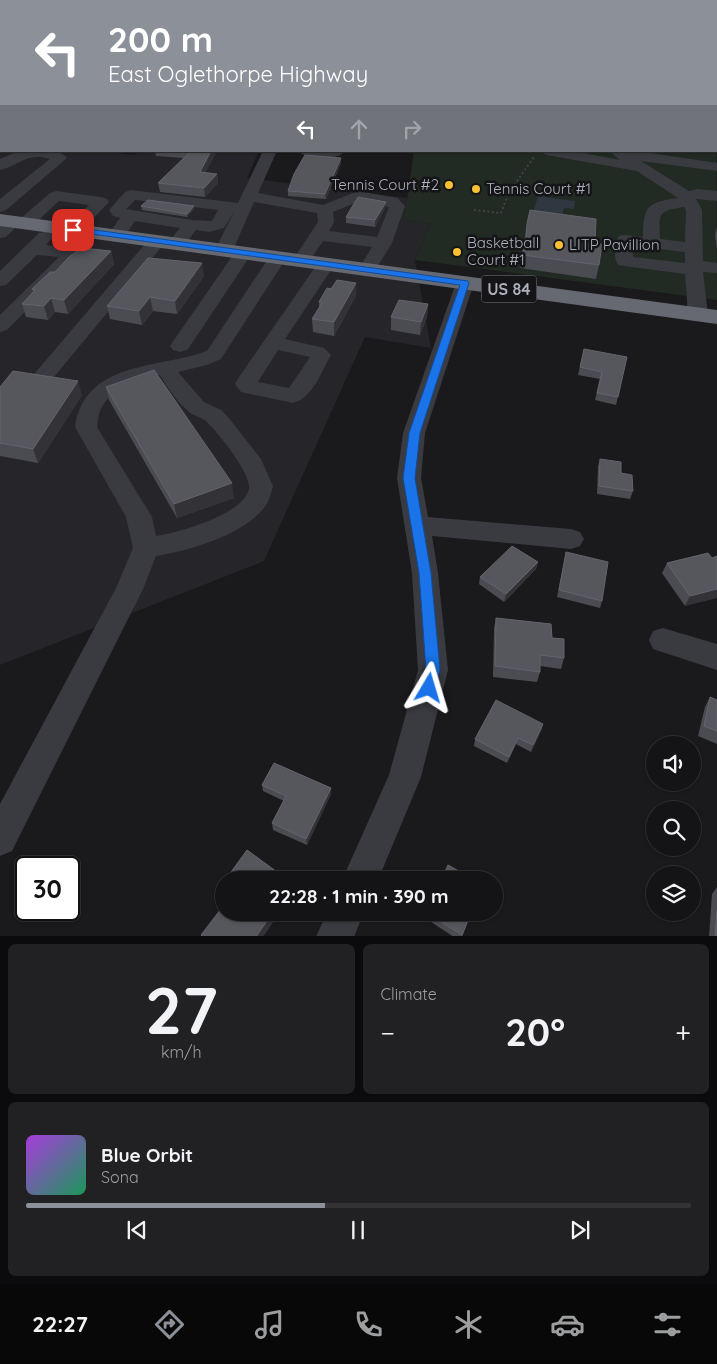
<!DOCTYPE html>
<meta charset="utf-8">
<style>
:root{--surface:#141315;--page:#212022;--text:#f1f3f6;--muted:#9d9ea0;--line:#333234;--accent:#8c9099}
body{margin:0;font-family:Quicksand,sans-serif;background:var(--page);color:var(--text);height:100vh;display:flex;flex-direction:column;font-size:19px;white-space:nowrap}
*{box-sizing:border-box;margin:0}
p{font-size:16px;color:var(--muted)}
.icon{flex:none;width:28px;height:28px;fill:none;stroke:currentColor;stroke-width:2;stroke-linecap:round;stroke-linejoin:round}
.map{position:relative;height:936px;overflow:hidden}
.panel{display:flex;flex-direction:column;gap:8px;padding:8px;background:#0b0a0c;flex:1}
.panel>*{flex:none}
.guide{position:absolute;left:0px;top:0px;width:718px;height:152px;box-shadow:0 1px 4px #0004,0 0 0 1px var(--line);background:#8c9099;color:#fff;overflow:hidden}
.controls{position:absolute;left:646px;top:736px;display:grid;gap:10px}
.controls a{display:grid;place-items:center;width:55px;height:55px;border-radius:50%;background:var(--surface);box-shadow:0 1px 4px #0004,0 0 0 1px var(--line);font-size:25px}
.speed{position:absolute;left:15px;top:856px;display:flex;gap:10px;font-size:25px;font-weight:700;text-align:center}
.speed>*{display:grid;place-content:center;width:65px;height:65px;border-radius:50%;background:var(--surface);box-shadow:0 1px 4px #0004,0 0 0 1px var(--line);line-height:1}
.speed .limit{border:2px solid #111;border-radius:8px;background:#fff;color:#111}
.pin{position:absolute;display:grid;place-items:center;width:42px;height:42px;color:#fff;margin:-21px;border-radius:10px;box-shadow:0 2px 8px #0006}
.me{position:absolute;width:55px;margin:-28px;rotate:7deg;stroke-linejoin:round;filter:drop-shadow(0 0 4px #0008)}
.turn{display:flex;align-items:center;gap:18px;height:105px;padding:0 25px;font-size:22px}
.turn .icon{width:65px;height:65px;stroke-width:2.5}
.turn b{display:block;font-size:35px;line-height:42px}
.lanes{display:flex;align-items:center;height:48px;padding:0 25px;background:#0003;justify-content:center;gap:25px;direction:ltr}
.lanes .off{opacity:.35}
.big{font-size:38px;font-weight:800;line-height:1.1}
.panel .widget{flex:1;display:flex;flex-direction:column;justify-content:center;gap:8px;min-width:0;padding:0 18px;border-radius:8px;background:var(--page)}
.panel .dial{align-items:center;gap:0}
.dial b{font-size:65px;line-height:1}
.song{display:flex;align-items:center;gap:15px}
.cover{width:60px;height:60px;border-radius:8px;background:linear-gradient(135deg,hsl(280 70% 55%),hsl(150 70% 35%))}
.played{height:5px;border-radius:2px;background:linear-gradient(90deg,var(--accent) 45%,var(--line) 45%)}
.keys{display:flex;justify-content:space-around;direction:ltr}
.heat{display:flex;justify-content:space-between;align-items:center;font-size:28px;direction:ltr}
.panel .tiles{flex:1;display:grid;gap:8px;grid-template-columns:1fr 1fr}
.widget:last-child{grid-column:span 2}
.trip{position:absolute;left:215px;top:871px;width:288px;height:50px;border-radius:25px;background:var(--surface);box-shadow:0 1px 4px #0004,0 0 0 1px var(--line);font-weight:800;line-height:50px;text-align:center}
.tab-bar{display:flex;height:80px;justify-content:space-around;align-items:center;background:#080808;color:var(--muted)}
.tab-bar .icon{width:35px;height:35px}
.tab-bar .on{color:var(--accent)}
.tab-bar b{font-size:22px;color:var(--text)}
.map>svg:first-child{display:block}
.built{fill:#262529}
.green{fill:#212a23}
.water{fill:#2f3841}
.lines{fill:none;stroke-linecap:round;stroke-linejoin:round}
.path-far1{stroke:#404248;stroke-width:1;stroke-dasharray:1 2;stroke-linecap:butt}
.path{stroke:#404248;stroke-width:2;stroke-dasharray:2 2.5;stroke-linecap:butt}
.minor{fill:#3a3b41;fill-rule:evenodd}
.highway{fill:#666972;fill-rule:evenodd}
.wall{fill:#4b4c51}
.shaded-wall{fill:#333337}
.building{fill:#56565d;stroke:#63646c}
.route{fill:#1a73e8;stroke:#114b97}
.poi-dot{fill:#f9c034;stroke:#151417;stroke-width:2}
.labels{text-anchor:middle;stroke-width:5;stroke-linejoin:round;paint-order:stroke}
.far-poi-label{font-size:15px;fill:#acb0bc;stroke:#151417;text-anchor:start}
.shield{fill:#151417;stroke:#7f818a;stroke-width:1}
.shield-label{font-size:16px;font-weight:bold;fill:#acb0bc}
</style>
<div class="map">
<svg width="717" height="937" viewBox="0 0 717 937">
<rect width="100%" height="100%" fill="#1a191c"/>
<!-- built -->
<polygon class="built" points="0,139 1,151 103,151 135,155 139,151 259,151 247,178 407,198 405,220 431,224 415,260 431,348 365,337 264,561 0,665"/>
<!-- green -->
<polygon class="green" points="716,29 717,300 415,260 431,224 404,220 414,151 716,151"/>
<!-- water -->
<polygon class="water" points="538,196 575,201 574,209 564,208 561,221 532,217"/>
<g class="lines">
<!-- path-far1 -->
<g class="path-far1">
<polyline points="580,0 598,1"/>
<polyline points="39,1 41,0"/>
<polyline points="112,1 114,0"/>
<polyline points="628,1 630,0"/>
</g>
<!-- path -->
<polyline class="path" points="474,210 501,213 509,192 534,157"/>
<!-- minor -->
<g class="minor">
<polygon points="452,0 469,0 470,1 453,1"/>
<polygon points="521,0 552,0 553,1 520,1"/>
<polygon points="648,0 665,0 666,1 647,1"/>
<rect x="0" y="8" width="1" height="6"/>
<rect x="0" y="32" width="1" height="6"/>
<rect x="716" y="37" width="1" height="6"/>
<polygon points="1,78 1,86 0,87 0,79"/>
<rect x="0" y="101" width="1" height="8"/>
<path d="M19,151C32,151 58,146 67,158L6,210L0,212V199L50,159C26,152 19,166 0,170V159Z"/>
<path d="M263,151H277L258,193L323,205L358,191L397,198L405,206L392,243L373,274L367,275L361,274L358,270L372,247L323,241L307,265L301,266L295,265L292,261L318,222L317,213L254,202L233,250L230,254L224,255L218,254L215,250L234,212L224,228L209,232L196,230C188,240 183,251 170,248L167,244L180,228L135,221C128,230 124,242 110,239L108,235L120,218L113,216L109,210L125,192L131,190L238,203ZM135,200L218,210L212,221L192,220L126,209ZM360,201L389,207L377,237L329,231L334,222L333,212Z"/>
<path d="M298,151H345C337,161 306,160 298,151Z"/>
<path d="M539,151H572L620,160L609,151H637L717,163V171L641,161L689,191L697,189L717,191V201L696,199L702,210L703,261L717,263V273L703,272L708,315L705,319L698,321L691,319L688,315L685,274L624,266L618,265C613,258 615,243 619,236L625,235L643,237C643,206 648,202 678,198L637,171L546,155ZM684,207L686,210L685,242L660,239C659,213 657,211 684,207ZM633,246L685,252V263L633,257Z"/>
<path d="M56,191L101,197L107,199L109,202L79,233H67L65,229L89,205L59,201L31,227L25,228L18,225L6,237L0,238V224C6,218 12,213 20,219L50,193Z"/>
<polygon points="45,232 51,233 53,237 46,245 78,250 81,254 7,330 0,332 0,315 59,257 37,255 6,285 0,286 0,271 39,233"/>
<polygon points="157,236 163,237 166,241 163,245 49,383 42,385 35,383 31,378 35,373 151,237"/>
<polygon points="243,248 249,249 252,253 190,346 187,350 180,352 173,350 170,346 237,249"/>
<path d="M278,252L284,253L287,257L221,359L207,365L178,372L204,402L221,410L228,417L261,459L273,486C271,493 269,502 264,508C241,536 191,550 156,556L143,589L12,851L0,856V804L116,588L133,548L126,517L75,427C85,360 159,369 207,351L272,253ZM160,375C167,387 177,402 188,411C193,416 202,417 207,422C219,434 248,470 249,486C250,513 177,533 156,536L152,517L97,427C98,422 98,416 100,411C108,390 140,378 160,375Z"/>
<path d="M326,259L332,260L335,264L285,339L324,348L331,355C321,372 313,398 293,403L241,392L235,384L237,380L320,260ZM278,350L310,357L289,388L258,382Z"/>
<polygon points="465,277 471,279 474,283 425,433 421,478 428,517 571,529 580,532 584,539 580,546 571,549 432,536 438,573 448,670 421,777 378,880 342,880 389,775 418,670 412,573 397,478 403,433 456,283 459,279"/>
<polygon points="663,628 717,644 717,670 653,649 649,640 653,631"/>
<polygon points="327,912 364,912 354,937 316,937"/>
</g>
<!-- highway -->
<polygon class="highway" points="0,214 717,310 717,324 0,226"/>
</g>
<!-- wall -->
<g class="wall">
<polygon points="155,151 217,151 205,173 217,174 218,183 205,197 160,192 158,183 184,158 156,156"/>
<polygon points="341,163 326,199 288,196 288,191"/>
<polygon points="386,202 385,208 375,227 346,223 346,217"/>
<polygon points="141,206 194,206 194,209 187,217 142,210"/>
<polygon points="527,224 595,243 599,265 596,279 520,268 522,255 524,246 525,236"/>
<polygon points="717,227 717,249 715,235"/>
<polygon points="111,251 114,264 68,314 55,312 48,320 26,317 22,304 33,292 32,289 55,272"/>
<polygon points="204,276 177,314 153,311 142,325 110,319 107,306"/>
<polygon points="356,283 356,296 334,336 313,332 312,319 319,308 319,302 331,289"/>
<polygon points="428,304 427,317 420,335 391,330 391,317"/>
<polygon points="584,349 627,357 616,405 595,400 600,379 578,375"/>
<polygon points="0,387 82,395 38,463 0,456"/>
<polygon points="106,387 234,498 177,518 109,400"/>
<polygon points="600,459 621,473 633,491 630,499 597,494 598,466"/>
<polygon points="566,552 602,601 600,608 557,597"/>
<polygon points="712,558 685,606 662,573 667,563"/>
<polygon points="538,562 536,569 504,602 479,584 480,577"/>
<polygon points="496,618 552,638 564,658 561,669 540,666 540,672 537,682 493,677 494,628"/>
<polygon points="710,697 717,700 717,744 698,736 705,707"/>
<polygon points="543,724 541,731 531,752 516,744 507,763 474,746 475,739"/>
<polygon points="262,785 331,788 331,794 307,845 273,830 272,823 284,801 263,791"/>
<polygon points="717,887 717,937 709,937 712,894"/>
<polygon points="426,912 472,912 462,937 454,937 425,918"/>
</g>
<!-- shaded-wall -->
<g class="shaded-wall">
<polygon points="211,151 217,151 201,181 200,172"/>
<polygon points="341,158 341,163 326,199 325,194"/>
<polygon points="217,174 218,183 205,197 204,188"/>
<polygon points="386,202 385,208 375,227 375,220"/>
<polygon points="194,206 194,209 187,217 187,214"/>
<polygon points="111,251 114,264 68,314 64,300"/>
<polygon points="202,263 204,276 177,314 175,301"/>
<polygon points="356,283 356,296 334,336 334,322"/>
<polygon points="150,297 153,311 142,325 139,311"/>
<polygon points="51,298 55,312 48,320 44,306"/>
<polygon points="428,304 427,317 420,335 421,322"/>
<polygon points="78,381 82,395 38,463 33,449"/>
<polygon points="232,483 234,498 177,518 174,504"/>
<polygon points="538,562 536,569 504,602 506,594"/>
<polygon points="717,589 717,598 685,606 690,596"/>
<polygon points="543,724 541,731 531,752 533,745"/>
<polygon points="518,738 516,744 507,763 509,757"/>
<polygon points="331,788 331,794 307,845 306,839"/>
<polygon points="273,912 280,912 263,937 256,937"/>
</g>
<!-- building -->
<g class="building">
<polygon points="156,0 192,0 190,1 154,1"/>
<polygon points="191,151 211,151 200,172 217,174 204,188 158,183"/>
<polygon points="305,155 341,158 325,194 288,191 294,174"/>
<polygon points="358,197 386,202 375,220 346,217"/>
<polygon points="148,200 194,206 187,214 141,206"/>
<polygon points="530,210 596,219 595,243 602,244 599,265 522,255 526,240 527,224"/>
<polygon points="82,248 111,251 64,300 51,298 44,306 22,304 35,290 32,289 50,272 55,272 69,257"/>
<polygon points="148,258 202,263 175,301 150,297 139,311 107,306"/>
<polygon points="337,280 356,283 334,322 312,319 322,303 319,302 327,288 331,289"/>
<polygon points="399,300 428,304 421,322 391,317"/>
<polygon points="584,349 627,357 618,397 597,393 602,372 580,367"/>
<polygon points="154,370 232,483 174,504 106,387"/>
<polygon points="13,371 78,381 33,449 0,443 0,387"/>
<polygon points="600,459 621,462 621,473 632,475 633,491 599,486"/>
<polygon points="512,546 538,562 506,594 480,577"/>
<polygon points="566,552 608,562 602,601 559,590"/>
<polygon points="708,553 712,558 717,556 717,589 690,596 667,563"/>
<polygon points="496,618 551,624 552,638 564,639 564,658 540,655 540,672 495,666"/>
<polygon points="710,697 717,700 717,731 704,726"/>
<polygon points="496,700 543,724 533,745 518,738 509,757 475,739"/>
<polygon points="274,763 331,788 306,839 272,823 286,796 262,785"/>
<polygon points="247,850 288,880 228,880 226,879"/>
<polygon points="448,865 475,880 441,880"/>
<polygon points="224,905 224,912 273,912 256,937 203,937 201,935"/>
<polygon points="717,910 717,937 715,937"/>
<polygon points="426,912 471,912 462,935"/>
</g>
<!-- route -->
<polygon class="route" points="73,227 468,281 469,283 420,433 415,478 431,573 440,670 434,692 429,694 424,692 422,688 426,670 419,573 403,478 409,433 460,285 70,231 69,230"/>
<!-- markers -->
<g class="poi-dot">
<circle cx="449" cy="185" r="5"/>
<circle cx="476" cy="189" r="5"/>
<circle cx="559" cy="245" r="5"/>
<circle cx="457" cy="252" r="5"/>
</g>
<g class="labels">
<!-- far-poi labels -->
<g class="far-poi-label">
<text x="439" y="190" text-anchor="end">Tennis Court #2</text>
<text x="486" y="194">Tennis Court #1</text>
<text x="467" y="248">Basketball<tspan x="467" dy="17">Court #1</tspan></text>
<text x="569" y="250">LITP Pavillion</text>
</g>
<!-- shield labels -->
<rect class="shield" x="481.5" y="275.5" width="55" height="27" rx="4"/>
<g class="shield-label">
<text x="509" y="295">US 84</text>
</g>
</g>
</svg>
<div class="controls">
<a><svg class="icon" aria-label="sound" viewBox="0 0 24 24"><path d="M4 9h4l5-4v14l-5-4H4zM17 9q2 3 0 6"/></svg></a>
<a><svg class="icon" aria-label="search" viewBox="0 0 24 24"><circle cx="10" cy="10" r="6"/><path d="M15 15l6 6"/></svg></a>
<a><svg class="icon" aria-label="layers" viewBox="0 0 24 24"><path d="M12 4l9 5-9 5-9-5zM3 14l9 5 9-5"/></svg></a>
</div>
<div class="speed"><div class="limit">30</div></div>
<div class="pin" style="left:73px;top:230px;background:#d93025"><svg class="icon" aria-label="arrive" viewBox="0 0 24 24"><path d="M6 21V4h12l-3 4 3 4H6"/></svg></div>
<svg class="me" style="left:429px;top:688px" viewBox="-20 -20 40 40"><path d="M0-17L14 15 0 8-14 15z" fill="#1a73e8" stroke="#fff" stroke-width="4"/></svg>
<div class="trip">22:28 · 1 min · 390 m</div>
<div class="guide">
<div class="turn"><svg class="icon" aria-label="left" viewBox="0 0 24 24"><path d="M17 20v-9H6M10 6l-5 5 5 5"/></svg><div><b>200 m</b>East Oglethorpe Highway</div></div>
<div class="lanes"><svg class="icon" aria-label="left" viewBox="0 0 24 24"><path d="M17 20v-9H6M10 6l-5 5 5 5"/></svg><svg class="icon off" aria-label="ahead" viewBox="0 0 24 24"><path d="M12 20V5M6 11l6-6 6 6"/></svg><svg class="icon off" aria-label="right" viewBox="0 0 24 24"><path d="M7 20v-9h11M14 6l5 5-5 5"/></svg></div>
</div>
</div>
<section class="panel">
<div class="tiles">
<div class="widget dial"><b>27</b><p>km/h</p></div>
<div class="widget"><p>Climate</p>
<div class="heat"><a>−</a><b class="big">20°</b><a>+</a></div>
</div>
<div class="widget">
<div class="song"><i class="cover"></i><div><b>Blue Orbit</b><p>Sona</p></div></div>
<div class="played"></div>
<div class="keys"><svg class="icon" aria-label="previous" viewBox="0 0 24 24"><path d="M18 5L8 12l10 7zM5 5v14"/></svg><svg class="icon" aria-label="pause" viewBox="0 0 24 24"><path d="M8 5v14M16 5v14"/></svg><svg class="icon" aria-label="next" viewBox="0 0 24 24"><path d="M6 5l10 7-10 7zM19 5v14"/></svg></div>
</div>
</div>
</section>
<nav class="tab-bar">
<b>22:27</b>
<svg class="icon on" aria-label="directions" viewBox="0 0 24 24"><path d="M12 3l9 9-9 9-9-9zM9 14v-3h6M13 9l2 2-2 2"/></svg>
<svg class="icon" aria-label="music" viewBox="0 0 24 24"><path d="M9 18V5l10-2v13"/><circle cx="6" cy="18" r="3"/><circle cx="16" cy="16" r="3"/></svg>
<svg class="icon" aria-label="phone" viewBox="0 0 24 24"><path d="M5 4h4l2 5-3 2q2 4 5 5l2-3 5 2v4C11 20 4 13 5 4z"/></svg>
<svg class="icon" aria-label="climate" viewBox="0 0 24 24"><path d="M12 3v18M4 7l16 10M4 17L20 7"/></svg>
<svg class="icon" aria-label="car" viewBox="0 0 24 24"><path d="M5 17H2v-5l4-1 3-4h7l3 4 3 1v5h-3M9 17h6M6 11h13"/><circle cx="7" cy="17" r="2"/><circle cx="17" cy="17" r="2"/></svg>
<svg class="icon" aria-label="filters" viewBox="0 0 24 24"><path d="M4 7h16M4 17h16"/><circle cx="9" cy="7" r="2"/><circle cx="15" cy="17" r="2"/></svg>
</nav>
